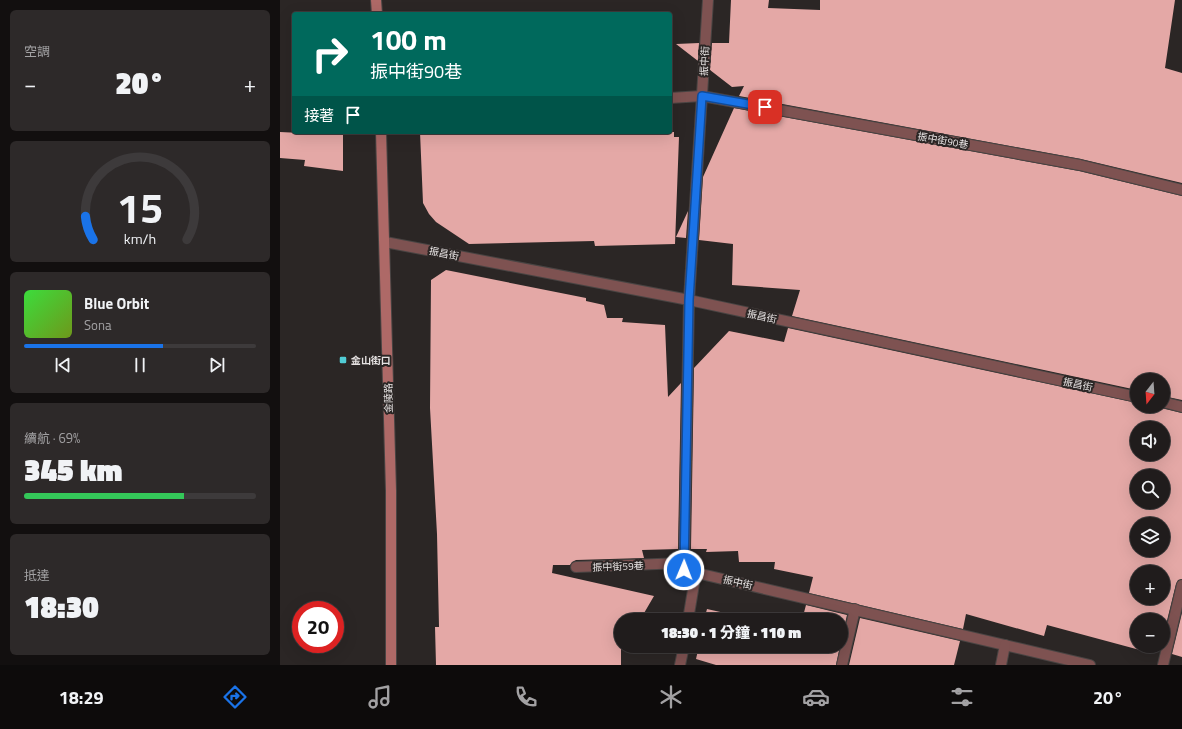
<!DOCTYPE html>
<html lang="zh-TW">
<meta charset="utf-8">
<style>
:root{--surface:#201c1c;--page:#2d2929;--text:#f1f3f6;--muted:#a2a1a3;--line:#3d3a3b;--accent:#1a73e8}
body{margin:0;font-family:"Titillium Web","Noto Sans TC",sans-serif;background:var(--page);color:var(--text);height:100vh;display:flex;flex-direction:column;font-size:15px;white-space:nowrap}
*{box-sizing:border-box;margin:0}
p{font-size:13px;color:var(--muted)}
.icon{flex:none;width:22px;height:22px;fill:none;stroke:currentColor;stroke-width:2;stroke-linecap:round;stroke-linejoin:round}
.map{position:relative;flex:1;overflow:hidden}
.sheet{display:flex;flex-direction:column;gap:10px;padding:10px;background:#120f0f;width:280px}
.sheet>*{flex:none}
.banner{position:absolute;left:12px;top:12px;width:380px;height:122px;border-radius:4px;box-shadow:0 4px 16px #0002,0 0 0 1px var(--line);background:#00695c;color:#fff;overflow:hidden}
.needle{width:26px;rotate:197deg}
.tools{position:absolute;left:850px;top:373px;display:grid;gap:8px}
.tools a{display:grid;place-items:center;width:40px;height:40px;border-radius:50%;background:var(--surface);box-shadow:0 4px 16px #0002,0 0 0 1px var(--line);font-size:20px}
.speed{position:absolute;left:12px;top:601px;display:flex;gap:8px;font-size:20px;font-weight:700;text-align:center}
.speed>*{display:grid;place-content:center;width:52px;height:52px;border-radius:50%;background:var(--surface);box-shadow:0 4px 16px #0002,0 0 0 1px var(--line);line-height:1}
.speed .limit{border:6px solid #d22;background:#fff;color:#111}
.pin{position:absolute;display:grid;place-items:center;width:34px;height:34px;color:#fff;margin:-17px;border-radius:8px;box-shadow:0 2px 6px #0006}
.me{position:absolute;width:44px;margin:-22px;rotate:1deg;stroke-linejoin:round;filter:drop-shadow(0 0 3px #0008)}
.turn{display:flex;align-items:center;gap:14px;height:84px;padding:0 12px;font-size:18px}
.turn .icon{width:52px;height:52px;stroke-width:2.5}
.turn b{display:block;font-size:28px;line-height:34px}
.then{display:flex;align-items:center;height:38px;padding:0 12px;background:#0003;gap:8px;font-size:15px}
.big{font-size:30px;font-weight:800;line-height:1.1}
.sheet .widget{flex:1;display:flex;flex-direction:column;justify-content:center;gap:6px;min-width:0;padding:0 14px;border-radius:6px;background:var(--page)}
.sheet .dial{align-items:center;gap:0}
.dial svg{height:104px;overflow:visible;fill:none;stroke:var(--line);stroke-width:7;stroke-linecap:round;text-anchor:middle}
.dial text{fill:var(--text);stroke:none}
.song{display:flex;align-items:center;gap:12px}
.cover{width:48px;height:48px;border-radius:6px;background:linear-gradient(135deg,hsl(120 70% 55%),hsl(80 70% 35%))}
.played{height:4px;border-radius:2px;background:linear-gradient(90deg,var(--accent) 60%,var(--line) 60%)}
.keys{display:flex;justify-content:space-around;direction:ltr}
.heat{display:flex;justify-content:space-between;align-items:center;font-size:22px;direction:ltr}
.charge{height:6px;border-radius:3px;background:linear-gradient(90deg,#34c759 69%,var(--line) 0)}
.trip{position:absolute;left:334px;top:613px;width:234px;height:40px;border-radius:20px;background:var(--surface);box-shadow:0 4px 16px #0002,0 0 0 1px var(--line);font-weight:800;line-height:40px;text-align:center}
.tabs{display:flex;height:64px;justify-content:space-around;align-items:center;background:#0d0b0b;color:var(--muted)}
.tabs .icon{width:28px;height:28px}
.tabs .selected{color:var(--accent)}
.tabs b{font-size:18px;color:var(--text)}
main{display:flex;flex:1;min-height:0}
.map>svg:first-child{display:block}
.building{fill:#e4a8a6;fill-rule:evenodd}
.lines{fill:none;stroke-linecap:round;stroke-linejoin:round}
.service-casing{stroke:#494443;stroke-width:12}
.secondary-casing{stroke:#494443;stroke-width:12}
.service{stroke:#7e5251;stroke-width:10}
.secondary{stroke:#ae6967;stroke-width:10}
.route-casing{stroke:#114b97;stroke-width:10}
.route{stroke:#1a73e8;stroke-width:7}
.poi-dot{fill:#51ccd5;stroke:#2b2625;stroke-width:1.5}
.labels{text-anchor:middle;stroke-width:4;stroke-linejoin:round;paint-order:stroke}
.street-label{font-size:10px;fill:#e6e2e2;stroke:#2b2625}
.poi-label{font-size:10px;font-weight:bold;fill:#e6e2e2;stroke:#2b2625;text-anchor:start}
</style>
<main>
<section class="sheet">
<div class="widget"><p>空調</p>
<div class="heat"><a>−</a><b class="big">20°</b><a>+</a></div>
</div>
<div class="widget dial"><svg viewBox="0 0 100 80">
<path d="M14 69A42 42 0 1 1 86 69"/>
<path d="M14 69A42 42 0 0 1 8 51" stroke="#1a73e8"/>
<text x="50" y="56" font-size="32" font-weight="700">15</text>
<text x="50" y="72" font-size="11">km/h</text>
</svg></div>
<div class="widget">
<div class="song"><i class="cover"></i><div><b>Blue Orbit</b><p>Sona</p></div></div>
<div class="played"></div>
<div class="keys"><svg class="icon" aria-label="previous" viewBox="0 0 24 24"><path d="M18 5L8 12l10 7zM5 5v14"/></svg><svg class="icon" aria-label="pause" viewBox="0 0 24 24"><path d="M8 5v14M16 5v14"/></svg><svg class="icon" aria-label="next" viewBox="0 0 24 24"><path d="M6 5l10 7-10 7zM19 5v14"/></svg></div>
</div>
<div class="widget"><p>續航 · 69%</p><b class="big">345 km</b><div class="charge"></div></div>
<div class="widget"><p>抵達</p><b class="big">18:30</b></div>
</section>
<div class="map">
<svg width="902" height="665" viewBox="0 0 902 665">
<rect width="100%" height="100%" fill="#2b2625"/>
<!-- building -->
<g class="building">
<polygon points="451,0 489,0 488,8 540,10 540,0 895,0 885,68 902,73 902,183 801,159 459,96 464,86 452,87 430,70 432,43 449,43"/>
<polygon points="419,43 418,61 396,44"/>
<polygon points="454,108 799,171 902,196 902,400 883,396 883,380 857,380 857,390 512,316 520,290 452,285 453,244 419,240 423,177"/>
<polygon points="0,132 63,135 63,171 24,166 25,160 0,158"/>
<polygon points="140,132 394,132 394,137 399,137 395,244 315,246 314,241 189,244 156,222 149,214 143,203"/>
<polygon points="408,211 406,238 396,237"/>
<polygon points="166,270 306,298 306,301 324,305 327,318 343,318 342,322 385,325 388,397 401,383 398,549 362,550 364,558 296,560 292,562 290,565 273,565 272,573 374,596 360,620 341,620 341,665 156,665 155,627 159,627 157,534 150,408 151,280"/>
<path d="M508,328L857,403V406H878L881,408L902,413V579L898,580L896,584L883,637V620H857V646H881L880,651L872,649L871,653L767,625L764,636L686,614L683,629L529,593L533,577L494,569L495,562H459L458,551L426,552L427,549H411L414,368L449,331L504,342ZM857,428H883V454H857ZM857,476H883V502H857ZM857,524H883V550H857ZM857,572H883V598H857Z"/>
<polygon points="526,605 567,615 561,641 561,620 522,620"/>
<polygon points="427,609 476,620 424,620"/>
<polygon points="902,613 902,657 892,654"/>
<polygon points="580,618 680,641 674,665 569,665"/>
<polygon points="419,646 560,646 556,665 436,665 416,659"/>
</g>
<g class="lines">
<!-- service casing -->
<g class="service-casing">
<g id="service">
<polyline points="428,0 409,300 404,570 810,665"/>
<polyline points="390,98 422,96 800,165 902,190"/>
<polyline points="105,242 409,300 857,397"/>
<polyline points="883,402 902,407"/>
<polyline points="296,567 404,563"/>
<polyline points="408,620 416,572"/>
<polyline points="400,665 404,646"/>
<polyline points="562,665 575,609"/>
<polyline points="721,665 725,645"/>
<polyline points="883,665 902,585"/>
</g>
</g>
<!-- secondary casing -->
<g class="secondary-casing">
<g id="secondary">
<polyline points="96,0 97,14"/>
<polyline points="101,132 111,491 111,665"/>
</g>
</g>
<!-- service -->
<use href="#service" class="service"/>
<!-- secondary -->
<use href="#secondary" class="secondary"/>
</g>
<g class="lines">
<!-- route casing -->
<g class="route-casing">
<polyline id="route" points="404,570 409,300 422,96 485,107"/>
</g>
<!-- route -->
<use href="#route" class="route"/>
</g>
<!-- markers -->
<rect class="poi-dot" x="59" y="356" width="8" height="8" rx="2"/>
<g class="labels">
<!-- street labels -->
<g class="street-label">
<text transform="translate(424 61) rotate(-87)" y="4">振中街</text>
<text transform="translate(663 140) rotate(10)" y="4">振中街90巷</text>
<text transform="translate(164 253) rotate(11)" y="4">振昌街</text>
<text transform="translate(482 316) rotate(12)" y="4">振昌街</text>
<text transform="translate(798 384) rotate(12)" y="4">振昌街</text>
<text transform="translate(108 398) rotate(-91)" y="4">金陵路</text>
<text transform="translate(338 566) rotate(-2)" y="4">振中街59巷</text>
<text transform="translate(458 582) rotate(13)" y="4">振中街</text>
</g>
<!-- poi labels -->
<g class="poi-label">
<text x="71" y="364">金山街口</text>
</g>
</g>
</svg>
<div class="tools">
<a><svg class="needle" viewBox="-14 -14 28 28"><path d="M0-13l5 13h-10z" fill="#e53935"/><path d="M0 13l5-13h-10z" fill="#a2a1a3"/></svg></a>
<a><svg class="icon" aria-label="sound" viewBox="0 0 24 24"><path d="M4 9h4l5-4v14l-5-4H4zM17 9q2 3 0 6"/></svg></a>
<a><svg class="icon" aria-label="search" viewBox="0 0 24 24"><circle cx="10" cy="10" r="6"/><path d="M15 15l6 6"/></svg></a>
<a><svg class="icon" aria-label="layers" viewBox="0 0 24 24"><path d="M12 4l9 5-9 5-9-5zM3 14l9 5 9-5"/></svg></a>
<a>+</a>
<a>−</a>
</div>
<div class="speed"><div class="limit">20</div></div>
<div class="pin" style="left:485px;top:107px;background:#d93025"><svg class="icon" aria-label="arrive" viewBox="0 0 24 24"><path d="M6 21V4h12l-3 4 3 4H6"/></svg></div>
<svg class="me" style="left:404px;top:570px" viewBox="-20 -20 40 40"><circle r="17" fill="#1a73e8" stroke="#fff" stroke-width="3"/><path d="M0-11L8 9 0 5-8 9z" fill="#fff"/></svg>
<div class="trip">18:30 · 1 分鐘 · 110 m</div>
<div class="banner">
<div class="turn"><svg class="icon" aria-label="right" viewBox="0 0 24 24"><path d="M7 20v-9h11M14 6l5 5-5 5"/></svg><div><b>100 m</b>振中街90巷</div></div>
<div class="then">接著<svg class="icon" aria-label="arrive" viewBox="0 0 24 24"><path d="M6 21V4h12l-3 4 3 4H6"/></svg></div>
</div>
</div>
</main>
<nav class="tabs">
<b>18:29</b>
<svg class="icon selected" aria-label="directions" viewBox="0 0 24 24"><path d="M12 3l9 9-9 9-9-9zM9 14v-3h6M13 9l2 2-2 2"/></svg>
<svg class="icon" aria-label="music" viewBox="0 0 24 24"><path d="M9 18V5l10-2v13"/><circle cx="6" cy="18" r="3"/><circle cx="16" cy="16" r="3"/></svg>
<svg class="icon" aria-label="phone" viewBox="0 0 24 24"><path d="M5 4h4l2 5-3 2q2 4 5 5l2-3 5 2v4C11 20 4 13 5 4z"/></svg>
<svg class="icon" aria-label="climate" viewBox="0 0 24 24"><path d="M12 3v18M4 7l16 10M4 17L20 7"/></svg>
<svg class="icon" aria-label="car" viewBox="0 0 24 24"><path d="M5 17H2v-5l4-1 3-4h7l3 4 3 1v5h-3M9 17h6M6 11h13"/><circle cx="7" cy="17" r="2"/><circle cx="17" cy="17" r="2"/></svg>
<svg class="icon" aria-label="filters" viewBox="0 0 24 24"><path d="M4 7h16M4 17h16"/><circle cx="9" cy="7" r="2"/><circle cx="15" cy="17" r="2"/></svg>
<b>20°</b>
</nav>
